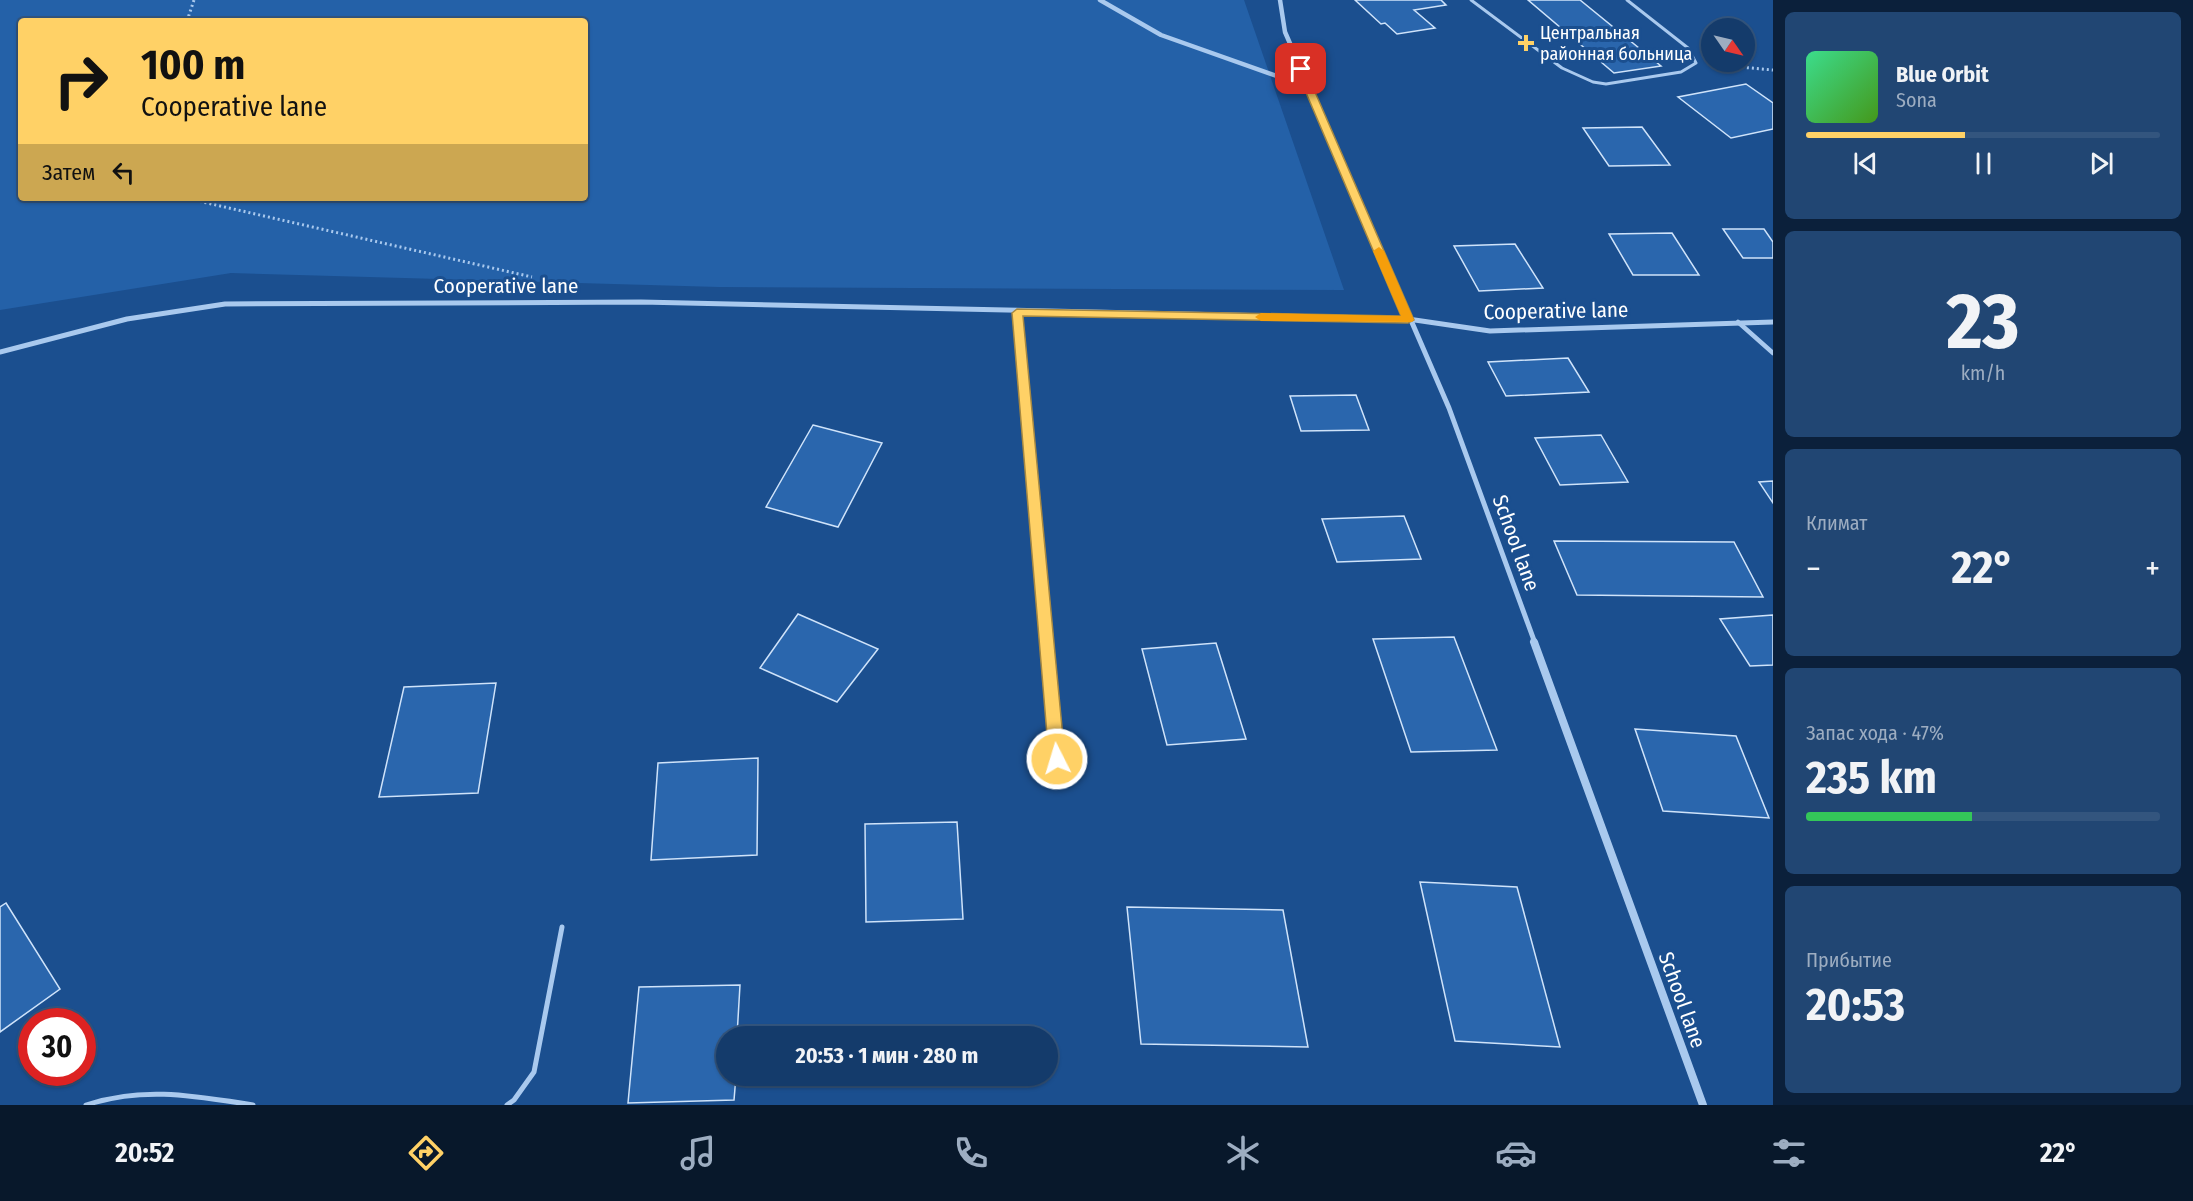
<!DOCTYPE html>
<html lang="ru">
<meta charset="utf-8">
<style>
:root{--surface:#143b6b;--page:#214673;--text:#f1f3f6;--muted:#9dadc1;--line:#33557e;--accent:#ffd166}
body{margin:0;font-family:"Fira Sans Condensed",sans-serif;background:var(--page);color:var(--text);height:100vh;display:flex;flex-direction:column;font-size:22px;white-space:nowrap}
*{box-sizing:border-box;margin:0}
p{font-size:20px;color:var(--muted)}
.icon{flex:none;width:33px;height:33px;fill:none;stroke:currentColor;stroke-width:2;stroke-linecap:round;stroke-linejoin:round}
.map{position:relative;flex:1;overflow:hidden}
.drawer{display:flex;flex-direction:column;gap:12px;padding:12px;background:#0b203b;width:420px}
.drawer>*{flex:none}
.guide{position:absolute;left:18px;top:18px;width:570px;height:183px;border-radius:6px;box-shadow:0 2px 4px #0004,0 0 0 2px var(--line);background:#ffd166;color:#111;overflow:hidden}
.needle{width:39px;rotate:124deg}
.controls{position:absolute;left:1701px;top:18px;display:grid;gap:12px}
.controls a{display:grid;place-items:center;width:54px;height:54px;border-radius:50%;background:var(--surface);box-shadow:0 2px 4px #0004,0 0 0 2px var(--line);font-size:30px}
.speed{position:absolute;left:18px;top:1008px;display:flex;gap:12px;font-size:30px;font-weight:700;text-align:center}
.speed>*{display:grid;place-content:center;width:78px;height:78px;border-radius:50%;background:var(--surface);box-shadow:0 2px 4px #0004,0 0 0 2px var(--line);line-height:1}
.speed .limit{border:9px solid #d22;background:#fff;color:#111}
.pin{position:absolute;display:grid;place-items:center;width:51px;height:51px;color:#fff;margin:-26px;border-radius:12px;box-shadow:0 3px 9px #0006}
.me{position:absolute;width:66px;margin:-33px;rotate:355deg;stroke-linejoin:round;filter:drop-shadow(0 0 4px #0008)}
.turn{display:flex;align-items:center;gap:21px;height:126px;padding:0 24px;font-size:27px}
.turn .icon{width:78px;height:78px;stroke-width:2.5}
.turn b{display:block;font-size:42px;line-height:51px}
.then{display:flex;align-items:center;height:57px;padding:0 24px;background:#0003;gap:12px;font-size:22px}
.big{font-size:45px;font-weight:700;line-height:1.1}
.drawer .card{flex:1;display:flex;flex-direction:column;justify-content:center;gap:9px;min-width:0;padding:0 21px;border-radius:9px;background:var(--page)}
.drawer .dial{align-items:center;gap:0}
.dial b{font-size:78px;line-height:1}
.song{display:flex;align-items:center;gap:18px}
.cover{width:72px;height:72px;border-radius:9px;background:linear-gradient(135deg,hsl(150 70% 55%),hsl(100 70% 35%))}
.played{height:6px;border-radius:3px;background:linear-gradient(90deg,var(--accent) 45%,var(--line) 45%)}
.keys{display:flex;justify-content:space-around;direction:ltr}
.heat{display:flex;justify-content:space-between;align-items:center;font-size:33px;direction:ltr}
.charge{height:9px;border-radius:4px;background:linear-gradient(90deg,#34c759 47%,var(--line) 0)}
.trip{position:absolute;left:716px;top:1026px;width:342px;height:60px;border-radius:30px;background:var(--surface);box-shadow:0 2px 4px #0004,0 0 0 2px var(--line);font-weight:700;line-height:60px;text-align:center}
.dock{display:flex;height:96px;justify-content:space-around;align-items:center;background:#08182b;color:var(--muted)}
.dock .icon{width:42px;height:42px}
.dock .active{color:var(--accent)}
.dock b{font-size:27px;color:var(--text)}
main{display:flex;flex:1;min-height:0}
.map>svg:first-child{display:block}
.green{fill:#2461a8;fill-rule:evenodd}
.building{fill:#2a66ad;stroke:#cfe3fa;stroke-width:1.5}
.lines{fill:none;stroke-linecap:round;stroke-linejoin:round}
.path{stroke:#a9c9ee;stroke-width:3;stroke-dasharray:2 3;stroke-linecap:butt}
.lane-far2{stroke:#a9c9ee;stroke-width:3}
.lane-far1{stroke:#a9c9ee;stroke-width:4.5}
.lane{stroke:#a9c9ee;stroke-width:5}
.street-far2{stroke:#a9c9ee;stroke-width:4.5}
.street-far1{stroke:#a9c9ee;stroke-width:5}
.street{stroke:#a9c9ee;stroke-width:8}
.route{fill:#ffd166;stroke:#a68842;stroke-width:1.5}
.slow{fill:#f59e0b}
.poi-dot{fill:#ffd166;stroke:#1b4f8f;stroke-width:2}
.labels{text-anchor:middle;stroke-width:6;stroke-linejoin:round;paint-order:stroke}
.far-poi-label{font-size:18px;fill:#fff;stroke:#1b4f8f;text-anchor:start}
.street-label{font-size:21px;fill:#fff;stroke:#1b4f8f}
</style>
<main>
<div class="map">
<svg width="1773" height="1105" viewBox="0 0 1773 1105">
<rect width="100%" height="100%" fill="#1b4f8f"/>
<!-- green -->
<path class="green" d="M0,0H1244L1344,290L719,287L231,273L0,310ZM21,21H585V198H21Z"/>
<!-- building -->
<g class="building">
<polygon points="1355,0 1441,0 1446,5 1414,10 1435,28 1397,34 1385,23 1381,24"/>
<polygon points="1528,0 1580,0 1661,66 1614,73"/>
<polygon points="1746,84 1773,103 1773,129 1731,138 1678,97"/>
<polygon points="1642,127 1670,165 1609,166 1583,128"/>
<polygon points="1723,229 1764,229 1773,242 1773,258 1743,258"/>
<polygon points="1672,233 1699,275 1633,275 1609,234"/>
<polygon points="1515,244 1543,288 1479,291 1454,246"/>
<polygon points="1568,358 1589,392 1506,396 1488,362"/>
<polygon points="1356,395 1369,430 1301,431 1290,396"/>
<polygon points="813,425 882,443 838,527 766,507"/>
<polygon points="1601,435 1628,482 1560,485 1535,438"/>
<polygon points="1773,481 1773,503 1759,482"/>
<polygon points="1404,516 1421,559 1337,562 1322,519"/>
<polygon points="1554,541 1734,542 1763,597 1577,595"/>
<polygon points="798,614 878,649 837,702 760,668"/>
<polygon points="1773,615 1773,665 1750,666 1720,619"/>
<polygon points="1454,637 1497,750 1411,752 1373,639"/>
<polygon points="1216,643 1246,739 1167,745 1142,649"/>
<polygon points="496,683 478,793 379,797 404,687"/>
<polygon points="1635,729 1736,736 1769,818 1663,811"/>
<polygon points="758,758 757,855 651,860 658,763"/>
<polygon points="957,822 963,919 866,922 865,824"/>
<polygon points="1420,882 1517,887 1560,1047 1455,1041"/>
<polygon points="6,903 60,989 0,1032 0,907"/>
<polygon points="1127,907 1283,910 1308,1047 1141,1044"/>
<polygon points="740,985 737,1036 726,1036 726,1076 736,1076 734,1100 628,1103 639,987"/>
</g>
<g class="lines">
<!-- path -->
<g class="path">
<polyline points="187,21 194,0"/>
<polyline points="1717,65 1773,70"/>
<polyline points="185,198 532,277"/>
</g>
<!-- lane-far2 -->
<polyline class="lane-far2" points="1471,0 1562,68 1593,82 1606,84 1681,72 1696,63 1688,48 1627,0"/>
<!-- lane-far1 -->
<polyline class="lane-far1" points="1738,322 1773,353"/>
<!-- lane -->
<g class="lane">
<path d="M86,1105C143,1086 195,1096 253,1105"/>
<polyline points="507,1105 514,1100 534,1072 562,927"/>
</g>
<!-- street-far2 -->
<g class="street-far2">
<polyline points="1100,0 1161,35 1308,87"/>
<polyline points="1280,0 1285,32 1394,282"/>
</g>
<!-- street-far1 -->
<g class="street-far1">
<polyline points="1394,281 1449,408 1535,643"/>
<polyline points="1017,313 1047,643"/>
<polyline points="0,352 127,319 225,304 641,302 1408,319 1490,331 1773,322"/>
</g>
<!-- street -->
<g class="street">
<polyline points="1046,642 1057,759"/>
<polyline points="1534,642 1703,1105"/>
</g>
</g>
<!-- route -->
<polygon class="route" points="1301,66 1305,69 1414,320 1408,323 1023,316 1065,759 1063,764 1052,764 1049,759 1012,313 1017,309 1401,316 1296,69"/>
<!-- slow -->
<polygon class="slow" points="1379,247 1384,251 1414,320 1412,322 1261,321 1255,317 1261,313 1401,316 1373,251"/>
<!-- markers -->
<path class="poi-dot" d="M1523 34h6v6h6v6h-6v6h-6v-6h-6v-6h6z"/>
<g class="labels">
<!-- far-poi labels -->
<g class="far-poi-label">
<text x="1540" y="39">Центральная<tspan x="1540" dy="21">районная больница</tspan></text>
</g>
<!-- street labels -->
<g class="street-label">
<text x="506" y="293">Cooperative lane</text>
<text transform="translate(1556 311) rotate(-1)" y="7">Cooperative lane</text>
<text transform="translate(1516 543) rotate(70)" y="7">School lane</text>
<text transform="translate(1682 1000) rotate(70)" y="7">School lane</text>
</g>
</g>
</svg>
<div class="controls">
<a><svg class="needle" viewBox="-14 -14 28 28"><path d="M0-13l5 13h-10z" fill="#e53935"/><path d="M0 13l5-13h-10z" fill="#9dadc1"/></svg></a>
</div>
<div class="speed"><div class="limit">30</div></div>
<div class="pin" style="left:1301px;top:69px;background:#d93025"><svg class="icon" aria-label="arrive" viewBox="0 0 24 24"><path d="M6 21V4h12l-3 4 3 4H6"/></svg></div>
<svg class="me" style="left:1057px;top:759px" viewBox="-20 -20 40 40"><circle r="17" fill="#ffd166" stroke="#fff" stroke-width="3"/><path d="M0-11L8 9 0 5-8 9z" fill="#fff"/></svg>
<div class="trip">20:53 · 1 мин · 280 m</div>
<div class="guide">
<div class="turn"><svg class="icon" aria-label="right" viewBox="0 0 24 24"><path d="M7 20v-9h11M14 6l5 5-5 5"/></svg><div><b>100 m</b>Cooperative lane</div></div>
<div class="then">Затем<svg class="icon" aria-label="left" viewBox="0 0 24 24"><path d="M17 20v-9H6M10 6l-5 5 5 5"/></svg></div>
</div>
</div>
<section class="drawer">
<div class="card">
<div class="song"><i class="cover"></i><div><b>Blue Orbit</b><p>Sona</p></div></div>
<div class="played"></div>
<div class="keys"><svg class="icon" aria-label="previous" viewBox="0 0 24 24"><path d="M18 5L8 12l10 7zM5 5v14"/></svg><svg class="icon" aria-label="pause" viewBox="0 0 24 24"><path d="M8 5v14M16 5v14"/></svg><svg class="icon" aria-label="next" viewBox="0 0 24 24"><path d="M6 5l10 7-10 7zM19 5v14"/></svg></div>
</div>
<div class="card dial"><b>23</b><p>km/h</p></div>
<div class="card"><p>Климат</p>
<div class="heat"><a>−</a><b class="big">22°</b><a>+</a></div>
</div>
<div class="card"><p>Запас хода · 47%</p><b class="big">235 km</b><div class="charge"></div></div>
<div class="card"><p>Прибытие</p><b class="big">20:53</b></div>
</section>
</main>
<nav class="dock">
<b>20:52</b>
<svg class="icon active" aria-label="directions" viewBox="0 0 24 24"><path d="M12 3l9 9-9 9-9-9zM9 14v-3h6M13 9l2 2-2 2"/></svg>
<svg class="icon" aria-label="music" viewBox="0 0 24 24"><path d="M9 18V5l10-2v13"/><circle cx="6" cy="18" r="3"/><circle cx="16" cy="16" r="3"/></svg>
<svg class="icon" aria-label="phone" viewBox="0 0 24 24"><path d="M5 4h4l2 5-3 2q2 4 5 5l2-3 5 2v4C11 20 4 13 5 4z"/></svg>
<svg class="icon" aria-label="climate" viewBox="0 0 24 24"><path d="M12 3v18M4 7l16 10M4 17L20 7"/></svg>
<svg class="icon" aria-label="car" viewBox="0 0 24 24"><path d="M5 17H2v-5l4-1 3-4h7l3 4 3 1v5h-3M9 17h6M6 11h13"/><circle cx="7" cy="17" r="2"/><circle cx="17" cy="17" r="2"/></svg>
<svg class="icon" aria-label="filters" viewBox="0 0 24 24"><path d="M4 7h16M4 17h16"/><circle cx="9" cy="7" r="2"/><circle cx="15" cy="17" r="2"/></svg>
<b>22°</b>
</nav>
